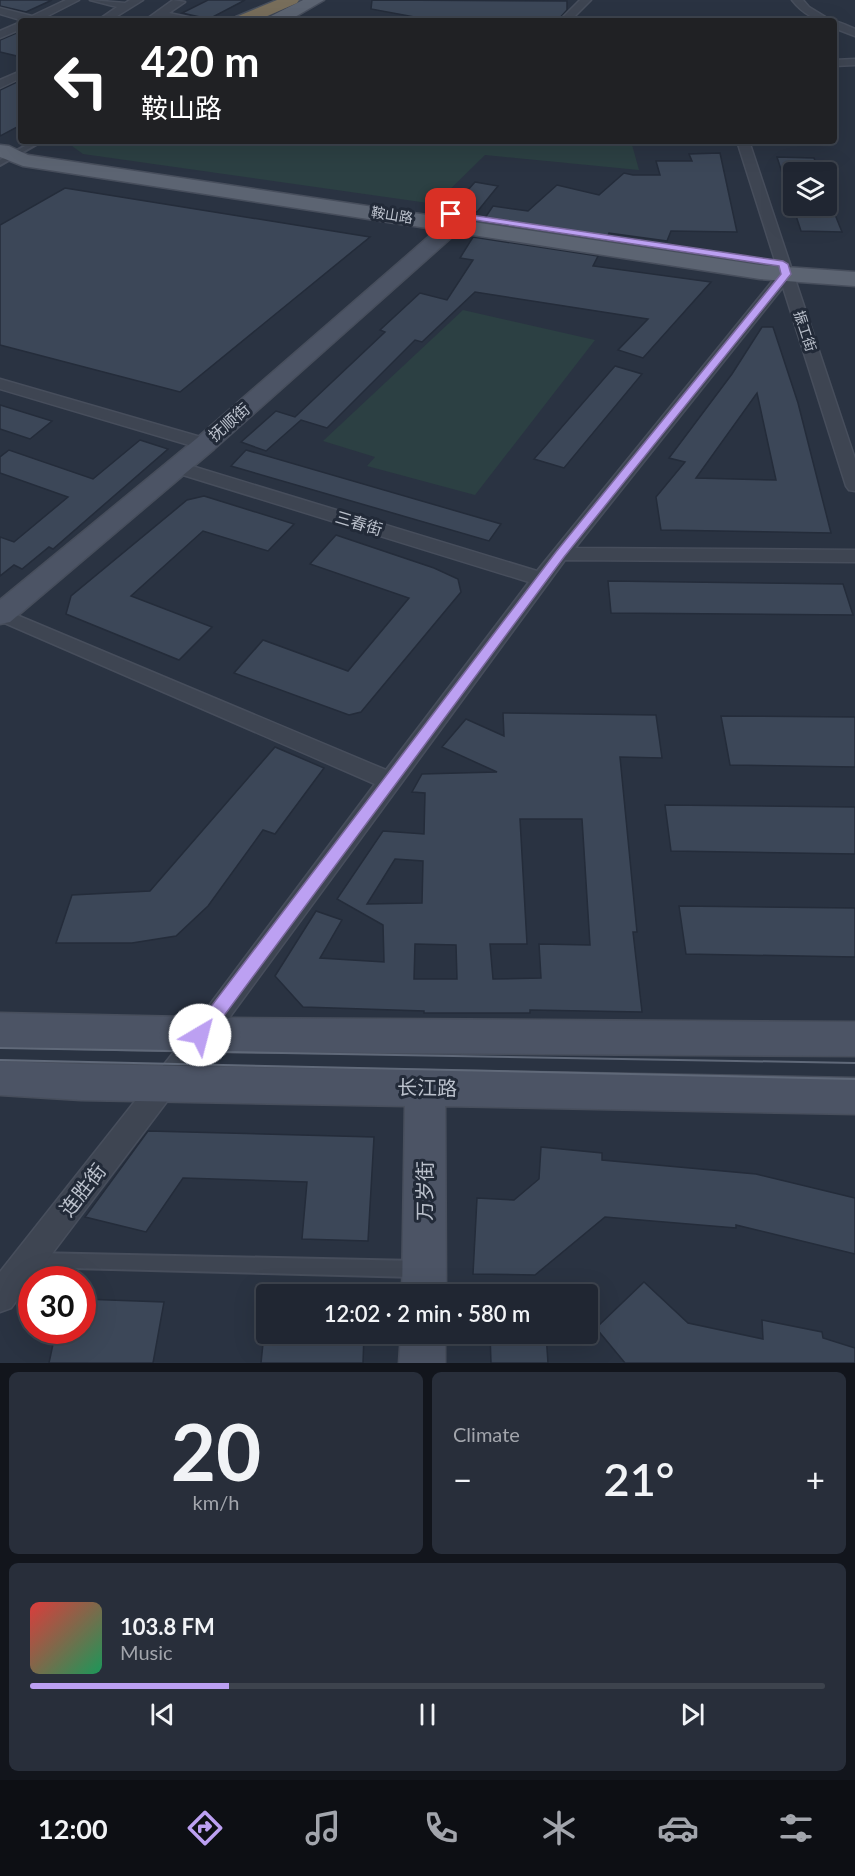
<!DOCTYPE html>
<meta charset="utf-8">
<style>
:root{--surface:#202632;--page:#282e3a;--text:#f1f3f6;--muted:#a2a5ac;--line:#3d434d;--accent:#bca0f2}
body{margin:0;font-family:Lato,"Noto Sans SC",sans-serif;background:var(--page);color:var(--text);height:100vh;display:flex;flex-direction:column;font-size:22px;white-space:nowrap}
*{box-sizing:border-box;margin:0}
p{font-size:20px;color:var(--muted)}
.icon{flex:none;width:33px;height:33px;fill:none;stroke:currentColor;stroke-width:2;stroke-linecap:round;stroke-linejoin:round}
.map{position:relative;height:1363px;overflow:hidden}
.details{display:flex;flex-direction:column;gap:9px;padding:9px;background:#12151c;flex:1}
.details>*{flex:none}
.top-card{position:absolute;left:18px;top:18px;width:819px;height:126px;border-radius:6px;box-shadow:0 6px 24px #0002,0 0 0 2px var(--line);background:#202124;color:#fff;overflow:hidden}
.fabs{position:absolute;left:783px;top:162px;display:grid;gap:12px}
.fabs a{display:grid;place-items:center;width:54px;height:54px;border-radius:6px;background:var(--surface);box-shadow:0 6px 24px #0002,0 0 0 2px var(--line);font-size:30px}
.speed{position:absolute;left:18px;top:1266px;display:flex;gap:12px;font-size:30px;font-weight:700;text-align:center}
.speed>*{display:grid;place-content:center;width:78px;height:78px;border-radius:50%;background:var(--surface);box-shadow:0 6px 24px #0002,0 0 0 2px var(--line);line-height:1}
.speed .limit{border:9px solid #d22;background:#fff;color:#111}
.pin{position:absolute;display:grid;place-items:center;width:51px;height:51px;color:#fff;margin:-26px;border-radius:12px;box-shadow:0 3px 9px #0006}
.me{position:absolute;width:66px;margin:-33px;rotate:37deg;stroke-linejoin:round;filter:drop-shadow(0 0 4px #0008)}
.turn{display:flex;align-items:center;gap:21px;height:126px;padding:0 24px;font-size:27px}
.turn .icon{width:78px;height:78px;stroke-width:2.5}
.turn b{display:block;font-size:42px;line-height:51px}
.big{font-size:45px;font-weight:600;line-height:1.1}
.details .widget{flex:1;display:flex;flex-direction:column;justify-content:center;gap:9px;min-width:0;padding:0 21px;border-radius:9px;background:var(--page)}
.details .dial{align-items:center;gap:0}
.dial b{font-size:78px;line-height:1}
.song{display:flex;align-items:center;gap:18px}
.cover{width:72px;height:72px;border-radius:9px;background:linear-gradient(135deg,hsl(0 70% 55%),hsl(150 70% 35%))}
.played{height:6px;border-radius:3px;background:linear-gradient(90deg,var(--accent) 25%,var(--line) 25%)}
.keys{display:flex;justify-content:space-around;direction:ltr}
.heat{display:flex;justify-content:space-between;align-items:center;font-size:33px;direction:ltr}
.details .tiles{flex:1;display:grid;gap:9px;grid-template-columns:1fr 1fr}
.widget:last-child{grid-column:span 2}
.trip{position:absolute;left:256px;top:1284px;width:342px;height:60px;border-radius:6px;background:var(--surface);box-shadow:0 6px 24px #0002,0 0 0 2px var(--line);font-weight:600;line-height:60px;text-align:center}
.tab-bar{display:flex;height:96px;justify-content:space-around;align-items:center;background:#0d0f14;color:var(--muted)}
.tab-bar .icon{width:42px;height:42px}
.tab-bar .on{color:var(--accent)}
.tab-bar b{font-size:27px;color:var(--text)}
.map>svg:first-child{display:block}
.green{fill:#2c4043}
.building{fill:#3c4758;stroke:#242c3a;stroke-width:1.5;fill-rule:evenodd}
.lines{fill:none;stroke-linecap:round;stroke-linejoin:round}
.lane-casing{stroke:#474e5c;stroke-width:4}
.street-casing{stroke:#474e5c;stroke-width:3}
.secondary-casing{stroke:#474e5c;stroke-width:3}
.primary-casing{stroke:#474e5c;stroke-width:3}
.highway-casing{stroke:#48505d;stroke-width:3}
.lane{fill:#3e4552;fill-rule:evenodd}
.street{fill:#3e4552;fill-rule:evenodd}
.secondary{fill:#4c5465;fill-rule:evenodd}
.primary{fill:#5c6472;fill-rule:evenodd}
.highway{fill:#786e5b;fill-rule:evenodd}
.tram{stroke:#606979;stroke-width:2}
.route{fill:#bca0f2;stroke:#7a689d;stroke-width:1.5}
.labels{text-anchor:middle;stroke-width:6;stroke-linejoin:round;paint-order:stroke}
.far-street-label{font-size:14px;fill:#bbc1cc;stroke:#222a38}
.street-label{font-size:16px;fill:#bbc1cc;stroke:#222a38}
.near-street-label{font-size:20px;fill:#bbc1cc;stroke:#222a38}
</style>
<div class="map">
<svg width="855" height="1363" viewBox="0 0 855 1363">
<rect width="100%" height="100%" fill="#2a3342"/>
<!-- green -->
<g class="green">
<polygon points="82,141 631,141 639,170 485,155 435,204 83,154 72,146"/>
<polygon points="463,310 595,340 475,495 367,466 375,457 323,441"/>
</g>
<!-- building -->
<g class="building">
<polygon points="0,0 52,0 26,12 0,6"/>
<polygon points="208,0 245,0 209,19 182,13"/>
<polygon points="372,0 567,1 567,10 557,21 436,21 371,9"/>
<polygon points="21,31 21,57 0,52 0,40"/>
<polygon points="21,80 21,125 0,136 0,90"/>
<polygon points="720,153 737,232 671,231 667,241 609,233 606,240 483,221 493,206 528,211 557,185 599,195 624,173 633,175 660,175 656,161 692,161 689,154"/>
<polygon points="777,157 814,158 819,172 794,172 794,206 826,206 826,192 842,232 801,231"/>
<polygon points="475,182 498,186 477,212 453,207"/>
<polygon points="65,188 370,237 180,392 0,345 0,225"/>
<polygon points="473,237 598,256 593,266 711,282 643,358 618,350 648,319 475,292 422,342 415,340 327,428 301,420 266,451 241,442 276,411 295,417 385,332 380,330 420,293 447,300 473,260 460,258"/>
<path d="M762,327H773L798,403L831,533L661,530L656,497L685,462L669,458L732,374ZM757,393L776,480L696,478Z"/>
<polygon points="615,366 642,374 564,468 534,459"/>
<polygon points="0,405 52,421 30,439 0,429"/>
<polygon points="140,440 168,449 53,549 49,547 22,569 14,565 0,576 0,537 14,542 68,497 0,473 0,457 9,450 93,479"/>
<polygon points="246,450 501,524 489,541 231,466"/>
<polygon points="204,496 294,524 268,551 203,531 131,596 212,627 179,660 66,614 71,596 187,500"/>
<polygon points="336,535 434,568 458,579 461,592 361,712 349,715 234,673 263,640 348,671 409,598 310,564"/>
<polygon points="608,581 843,584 853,615 611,613"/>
<path d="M503,713L656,715L662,758L620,757L637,932H633L642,1012L530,1010V1013H424V1011L303,1007L275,976L316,911L342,920L320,958L384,962L383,925L337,899L383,831L424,834L425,793L412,792L422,774L497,772L442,747L466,719L504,736ZM520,819H582L590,945L539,944L541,978L493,979L490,944H527ZM395,859L423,861L422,903L367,904ZM415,944L456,945L457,979H414Z"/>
<polygon points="721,716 855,717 855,767 730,765"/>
<polygon points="275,747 324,768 275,834 263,830 208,906 176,936 132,943 56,943 72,895 150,891"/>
<polygon points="665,805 855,807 855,854 671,851"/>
<polygon points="679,906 855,908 855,957 686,954"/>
<polygon points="148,1131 374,1137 368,1241 302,1239 307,1182 183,1178 146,1232 85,1217"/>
<polygon points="541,1147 602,1153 602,1160 756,1174 855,1198 855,1254 736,1225 736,1228 605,1217 535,1275 473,1274 477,1198 514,1200 539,1179"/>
<polygon points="644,1282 688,1323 763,1339 762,1320 822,1332 823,1338 855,1348 855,1363 625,1363 596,1328"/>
<polygon points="82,1299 164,1302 153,1363 49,1363 56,1330 82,1330"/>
<polygon points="264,1334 364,1334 363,1363 261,1363"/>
<polygon points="490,1334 546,1334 548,1363 491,1363"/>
</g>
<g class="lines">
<!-- lane casing -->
<g class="lane-casing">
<g id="lane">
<polygon points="302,0 309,0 265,21 258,21"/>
<polygon points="34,141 42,141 0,165 0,160"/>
<polygon points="35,1253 416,1261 421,1264 424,1269 421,1274 416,1277 35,1267 30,1265 27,1260 30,1255"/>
</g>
</g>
<!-- street casing -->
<g class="street-casing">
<g id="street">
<polygon points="66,0 79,0 38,21 24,21 0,14 0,8 32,16"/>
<polygon points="90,0 125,3 130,0 143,0 114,18 117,21 104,21 101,18 117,7"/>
<polygon points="173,0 185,2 169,13 197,19 198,21 161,18 156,21 144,21"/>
<polygon points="580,0 591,0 570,21 559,21"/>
<path d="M792,0H803L809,7L832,21C815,21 803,14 792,0Z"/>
<path d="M833,21C841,22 848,26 855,29V36L834,28Z"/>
<polygon points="21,22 21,29 0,38 0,31"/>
<polygon points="855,59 855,65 834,66 834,60"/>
<polygon points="21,71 21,78 0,88 0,80"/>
<polygon points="737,141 749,141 855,459 855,491 849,490 846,486 783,287 575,548 855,550 855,562 565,560 199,1059 11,1308 0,1312 0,1272 181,1043 375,784 0,621 0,608 386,770 529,582 170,471 167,467 170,463 182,463 537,571 779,273"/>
<polygon points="0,379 211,440 214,444 211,448 199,448 0,389"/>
</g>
</g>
<!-- secondary casing -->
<g class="secondary-casing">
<g id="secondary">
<polygon points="455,218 462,220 465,224 462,228 214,449 10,622 0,624 0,600 196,439 448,220"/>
<polygon points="0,1013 232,1018 855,1022 855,1056 232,1052 0,1047"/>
<polygon points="0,1061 81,1064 855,1078 855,1114 445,1106 446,1294 402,1294 405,1106 81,1100 0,1095"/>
<polygon points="401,1334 445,1334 445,1363 399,1363"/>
</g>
</g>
<!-- primary casing -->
<g class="primary-casing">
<g id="primary">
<polygon points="303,0 324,0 288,21 267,21 269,17"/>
<polygon points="0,145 9,146 28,155 760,265 855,272 855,286 760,279 23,166 0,157"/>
</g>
</g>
<!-- highway casing -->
<g class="highway-casing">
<polygon id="highway" points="277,0 299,0 297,3 256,21 234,21 236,17"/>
</g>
<!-- lane -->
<use href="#lane" class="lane"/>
<!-- street -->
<use href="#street" class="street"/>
<!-- secondary -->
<use href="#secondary" class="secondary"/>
<!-- primary -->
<use href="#primary" class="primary"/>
<!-- highway -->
<use href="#highway" class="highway"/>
<!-- tram -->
<g class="tram">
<polyline points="0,1048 855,1063"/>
<polyline points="0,1060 855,1079"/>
</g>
</g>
<!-- route -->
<polygon class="route" points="451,212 783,261 788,264 791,274 564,557 206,1040 200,1042 194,1040 192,1035 194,1029 556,552 781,274 779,266 448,216 446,214"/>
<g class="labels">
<!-- far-street labels -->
<g class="far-street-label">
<text transform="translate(392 215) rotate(9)" y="5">鞍山路</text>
<text transform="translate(805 331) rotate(72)" y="5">振工街</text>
</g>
<!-- street labels -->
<g class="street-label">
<text transform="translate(229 422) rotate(-41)" y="6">抚顺街</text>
<text transform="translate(359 523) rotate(17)" y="6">三春街</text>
</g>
<!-- near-street labels -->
<g class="near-street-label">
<text transform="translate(427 1088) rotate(1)" y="7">长江路</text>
<text transform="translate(83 1190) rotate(-52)" y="7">连胜街</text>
<text transform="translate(425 1191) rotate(-90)" y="7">万岁街</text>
</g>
</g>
</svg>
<div class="fabs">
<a><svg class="icon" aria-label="layers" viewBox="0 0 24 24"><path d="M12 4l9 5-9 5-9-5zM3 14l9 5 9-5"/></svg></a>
</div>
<div class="speed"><div class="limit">30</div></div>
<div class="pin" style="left:451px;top:214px;background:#d93025"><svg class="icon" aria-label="arrive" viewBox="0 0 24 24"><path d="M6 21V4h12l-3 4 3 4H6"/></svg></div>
<svg class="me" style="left:200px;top:1035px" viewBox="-20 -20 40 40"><circle r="19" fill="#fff"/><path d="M0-13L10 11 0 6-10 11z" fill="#bca0f2"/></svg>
<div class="trip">12:02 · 2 min · 580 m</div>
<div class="top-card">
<div class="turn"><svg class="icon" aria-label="left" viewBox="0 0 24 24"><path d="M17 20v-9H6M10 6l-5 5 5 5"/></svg><div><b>420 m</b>鞍山路</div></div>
</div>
</div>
<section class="details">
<div class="tiles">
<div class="widget dial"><b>20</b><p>km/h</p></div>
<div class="widget"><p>Climate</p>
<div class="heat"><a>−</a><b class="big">21°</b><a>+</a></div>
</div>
<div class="widget">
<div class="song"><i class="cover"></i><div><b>103.8 FM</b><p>Music</p></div></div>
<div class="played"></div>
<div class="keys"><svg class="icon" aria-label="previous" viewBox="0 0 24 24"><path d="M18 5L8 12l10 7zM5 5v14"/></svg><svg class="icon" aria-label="pause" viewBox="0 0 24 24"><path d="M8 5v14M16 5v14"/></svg><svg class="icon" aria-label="next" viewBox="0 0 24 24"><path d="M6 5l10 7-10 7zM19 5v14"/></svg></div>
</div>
</div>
</section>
<nav class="tab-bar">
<b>12:00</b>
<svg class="icon on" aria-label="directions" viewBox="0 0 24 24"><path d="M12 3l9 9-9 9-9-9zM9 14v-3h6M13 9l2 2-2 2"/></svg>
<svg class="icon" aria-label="music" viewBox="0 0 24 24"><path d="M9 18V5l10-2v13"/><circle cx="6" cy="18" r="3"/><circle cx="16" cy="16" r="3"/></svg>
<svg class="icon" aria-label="phone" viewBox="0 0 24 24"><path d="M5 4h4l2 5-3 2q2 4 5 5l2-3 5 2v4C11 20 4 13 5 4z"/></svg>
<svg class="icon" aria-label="climate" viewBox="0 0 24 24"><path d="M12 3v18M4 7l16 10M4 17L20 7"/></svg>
<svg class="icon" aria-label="car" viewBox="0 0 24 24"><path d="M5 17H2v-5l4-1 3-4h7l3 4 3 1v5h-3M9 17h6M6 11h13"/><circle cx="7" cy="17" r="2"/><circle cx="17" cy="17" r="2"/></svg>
<svg class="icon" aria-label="filters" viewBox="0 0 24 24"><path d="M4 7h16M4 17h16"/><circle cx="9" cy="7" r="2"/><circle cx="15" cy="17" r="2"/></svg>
</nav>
